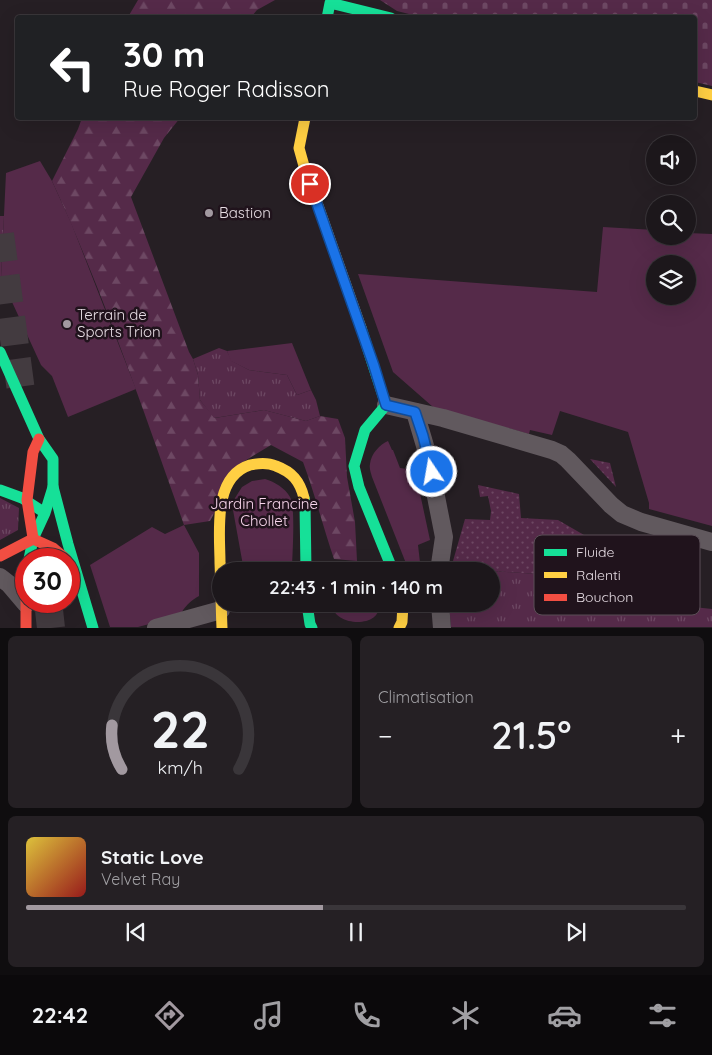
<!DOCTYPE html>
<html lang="fr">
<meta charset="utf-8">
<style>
:root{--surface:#1c171b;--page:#252024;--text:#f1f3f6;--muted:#a09fa3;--line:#3a363a;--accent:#a299a0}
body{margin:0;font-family:Quicksand,sans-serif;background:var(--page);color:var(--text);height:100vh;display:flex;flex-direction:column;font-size:19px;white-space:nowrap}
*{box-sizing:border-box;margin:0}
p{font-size:16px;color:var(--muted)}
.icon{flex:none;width:28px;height:28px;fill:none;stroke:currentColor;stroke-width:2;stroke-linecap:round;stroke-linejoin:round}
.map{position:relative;height:628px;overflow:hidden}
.details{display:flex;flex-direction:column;gap:8px;padding:8px;background:#0f0d0f;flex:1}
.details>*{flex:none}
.banner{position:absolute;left:15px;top:15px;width:682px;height:105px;border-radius:5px;box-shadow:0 5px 20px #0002,0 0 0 1px var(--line);background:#202124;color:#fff;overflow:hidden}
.buttons{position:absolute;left:646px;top:135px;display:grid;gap:10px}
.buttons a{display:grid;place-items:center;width:50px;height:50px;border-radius:50%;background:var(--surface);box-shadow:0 5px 20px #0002,0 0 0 1px var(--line);font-size:25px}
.speed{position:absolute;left:15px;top:548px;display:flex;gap:10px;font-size:25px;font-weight:700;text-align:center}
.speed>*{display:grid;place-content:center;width:65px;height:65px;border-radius:50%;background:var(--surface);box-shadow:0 5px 20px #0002,0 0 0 1px var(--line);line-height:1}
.speed .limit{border:8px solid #d22;background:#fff;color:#111}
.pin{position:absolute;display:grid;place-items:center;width:42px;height:42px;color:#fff;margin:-21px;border:2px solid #fff;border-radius:50%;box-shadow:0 1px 5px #0007}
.me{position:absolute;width:55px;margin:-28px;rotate:348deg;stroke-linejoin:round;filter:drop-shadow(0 0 4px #0008)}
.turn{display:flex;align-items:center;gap:18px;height:105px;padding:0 25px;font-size:22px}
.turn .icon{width:65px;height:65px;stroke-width:2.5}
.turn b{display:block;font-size:35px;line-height:42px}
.big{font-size:38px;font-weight:600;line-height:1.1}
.details .widget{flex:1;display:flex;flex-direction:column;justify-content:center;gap:8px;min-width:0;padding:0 18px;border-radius:8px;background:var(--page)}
.details .dial{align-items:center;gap:0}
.dial svg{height:130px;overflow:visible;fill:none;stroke:var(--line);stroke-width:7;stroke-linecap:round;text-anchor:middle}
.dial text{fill:var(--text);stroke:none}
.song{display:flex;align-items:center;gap:15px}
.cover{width:60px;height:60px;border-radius:8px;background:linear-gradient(135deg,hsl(50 70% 55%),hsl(0 70% 35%))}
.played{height:5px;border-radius:2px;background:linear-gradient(90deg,var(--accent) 45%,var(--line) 45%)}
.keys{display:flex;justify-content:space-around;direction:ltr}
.heat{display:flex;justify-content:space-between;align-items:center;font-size:28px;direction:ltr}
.details .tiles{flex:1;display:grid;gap:8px;grid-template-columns:1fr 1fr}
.widget:last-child{grid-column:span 2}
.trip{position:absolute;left:212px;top:562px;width:288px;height:50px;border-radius:25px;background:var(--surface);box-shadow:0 5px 20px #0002,0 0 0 1px var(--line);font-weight:600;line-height:50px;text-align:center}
.dock{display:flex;height:80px;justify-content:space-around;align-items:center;background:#0b090b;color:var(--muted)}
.dock .icon{width:35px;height:35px}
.dock .active{color:var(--accent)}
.dock b{font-size:22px;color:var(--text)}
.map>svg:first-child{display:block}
.grass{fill:url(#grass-dots)}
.forest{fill:url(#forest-firs)}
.cemetery{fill:url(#cemetery-stones)}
.park{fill:url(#park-tufts)}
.garden{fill:#552a49;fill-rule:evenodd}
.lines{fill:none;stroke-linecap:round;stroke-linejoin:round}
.highway-tunnel{stroke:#433b40;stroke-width:28;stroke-dasharray:28 14;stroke-linecap:butt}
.street{stroke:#61595e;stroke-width:18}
.fast{stroke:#16e098;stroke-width:11}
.slow{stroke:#ffcf43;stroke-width:11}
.jam{stroke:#f24e42;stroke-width:11}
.route-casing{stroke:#114b97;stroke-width:12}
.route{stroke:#1a73e8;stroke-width:9}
.poi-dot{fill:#a299a0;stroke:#20131c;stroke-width:2}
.labels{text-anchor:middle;stroke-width:5;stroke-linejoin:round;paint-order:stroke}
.poi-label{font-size:15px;fill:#e5dbe2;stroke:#20131c;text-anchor:start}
.park-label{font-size:15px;fill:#f7d5eb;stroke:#20131c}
.key{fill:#20131c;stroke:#5b4f57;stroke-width:1}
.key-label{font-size:14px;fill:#e5dbe2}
</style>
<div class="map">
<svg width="712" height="628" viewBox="0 0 712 628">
<defs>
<pattern id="grass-dots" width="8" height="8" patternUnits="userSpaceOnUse" patternTransform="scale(1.25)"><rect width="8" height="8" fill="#552a49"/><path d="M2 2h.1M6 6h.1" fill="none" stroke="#6d4863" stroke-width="1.8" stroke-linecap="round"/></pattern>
<pattern id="forest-firs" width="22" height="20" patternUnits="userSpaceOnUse" patternTransform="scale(1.25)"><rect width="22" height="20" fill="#552a49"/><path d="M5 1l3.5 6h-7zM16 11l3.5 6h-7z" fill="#6d4863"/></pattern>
<pattern id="cemetery-stones" width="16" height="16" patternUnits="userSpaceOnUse" patternTransform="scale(1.25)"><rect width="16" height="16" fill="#552a49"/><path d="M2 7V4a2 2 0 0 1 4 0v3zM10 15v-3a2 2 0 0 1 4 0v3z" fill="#6d4863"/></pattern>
<pattern id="park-tufts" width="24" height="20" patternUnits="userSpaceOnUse" patternTransform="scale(1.25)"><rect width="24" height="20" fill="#552a49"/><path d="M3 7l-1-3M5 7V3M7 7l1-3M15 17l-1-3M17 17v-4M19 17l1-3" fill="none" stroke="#6d4863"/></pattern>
</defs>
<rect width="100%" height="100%" fill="#261f24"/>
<!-- grass -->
<g class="grass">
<polygon points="590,459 610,463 616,487"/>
<polygon points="478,485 519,494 521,518 558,520 584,535 581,551 576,559 601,569 600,580 551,575 451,568 465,519 490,520 491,511 488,496 480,497"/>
</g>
<!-- forest -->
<g class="forest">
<polygon points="138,0 275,0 257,10 251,17 128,17"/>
<path d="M82,118H180L164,138L131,197L189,352L193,359L198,375L200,400L215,418L264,410L306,421L320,416L338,419L345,438L347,477L355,522L357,561L334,559C323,527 315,494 303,462L271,445L243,462L210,521L184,525C143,409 103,292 52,181L78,129Z"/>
</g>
<!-- cemetery -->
<polygon class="cemetery" points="380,0 712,0 712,86 695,82 695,18 425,18 397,11"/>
<!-- park -->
<g class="park">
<polygon points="0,216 4,216 1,278 0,282"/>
<polygon points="219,348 227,351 232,361 249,370 287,375 297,395 311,390 316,400 320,416 306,421 264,410 214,418 200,400 198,375 193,359"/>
<polygon points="0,498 19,508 18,530 0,540"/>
<polygon points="451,568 551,575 550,596 666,604 712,609 712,627 451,627 449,604 491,604 491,571 450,571"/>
</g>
<!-- garden -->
<g class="garden">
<polygon points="40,161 52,181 72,225 136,389 68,417 52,376 41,365 1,278 6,173"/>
<path d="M603,227L655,230V236H688V233L712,234V526L649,509V503L628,432L560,411L552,435L530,430L529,434L433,407L393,372L358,274L597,292ZM655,264H688V296H655Z"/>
<polygon points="292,343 311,390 297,395 287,375 249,370 231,361 227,351"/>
<path d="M388,441L392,450H393L400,468L415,470L430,540L418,545L421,571H409L372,477C371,473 369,468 370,464C371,454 380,444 388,441Z"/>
<path d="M265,479C275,482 285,488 290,497C296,507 292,557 292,571H244L233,510L235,498L242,487L252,481Z"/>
<path d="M184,525L199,553V596C191,600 183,608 180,616L138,627H110L90,565L152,527L165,534Z"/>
<path d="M332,604H378C384,628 333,628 332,604Z"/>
</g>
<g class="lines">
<!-- highway-tunnel -->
<g class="highway-tunnel">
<polyline points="0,234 21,391"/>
<polyline points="48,601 51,628"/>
</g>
<!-- street -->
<g class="street">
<polyline points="386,405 443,418 552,450 561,454 568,460 611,505 622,514 641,522 712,542"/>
<polyline points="415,412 428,456 444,537 439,571"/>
<polyline points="0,577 9,584 26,604"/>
<polyline points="440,604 442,628"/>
<polyline points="156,628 221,610"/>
</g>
<!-- fast -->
<g class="fast">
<polyline points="327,18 330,3 391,18"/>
<polyline points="361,328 386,405 365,430 354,466 359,487 393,571"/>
<polyline points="0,352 39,439 53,459 53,487 45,513 33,539 29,559"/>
<polyline points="53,487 68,544 93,628"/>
<polyline points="0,490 22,498 42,511"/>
<polyline points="304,498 305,503 306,571"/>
<polyline points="307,604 310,624 312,628"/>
</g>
<!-- slow -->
<g class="slow">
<polyline points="695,91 712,95"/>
<polyline points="305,118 299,148 304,166 361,328"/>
<path d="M222,628C221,606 221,585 220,563C220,533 212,477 250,465C259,463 267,462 276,466C292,472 300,481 304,498"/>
<polyline points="399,628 402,622 403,604"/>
</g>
<!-- jam -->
<g class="jam">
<polyline points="33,538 27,500 33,452 39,439"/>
<polyline points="0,556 33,539 53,548 66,559"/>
<polyline points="26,595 26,628"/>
</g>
</g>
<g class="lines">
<!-- route casing -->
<g class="route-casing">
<polyline id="route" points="310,184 374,366 386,405 415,412 423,436 432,472"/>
</g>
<!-- route -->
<use href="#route" class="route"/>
</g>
<!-- markers -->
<g class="poi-dot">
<circle cx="209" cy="213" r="5"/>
<circle cx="67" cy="324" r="5"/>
</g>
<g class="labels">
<!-- poi labels -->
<g class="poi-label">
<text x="219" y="218">Bastion</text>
<text x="77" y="320">Terrain de<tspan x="77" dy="17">Sports Trion</tspan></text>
</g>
<!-- park labels -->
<g class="park-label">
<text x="264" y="509">Jardin Francine<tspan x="264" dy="17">Chollet</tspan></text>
</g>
</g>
<!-- legend -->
<rect x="534" y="535" width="166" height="80" rx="8" class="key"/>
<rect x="544" y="549" width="23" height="7" fill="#16e098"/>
<rect x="544" y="572" width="23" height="6" fill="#ffcf43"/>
<rect x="544" y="594" width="23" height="7" fill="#f24e42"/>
<g class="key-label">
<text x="576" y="557">Fluide</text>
<text x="576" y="580">Ralenti</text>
<text x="576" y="602">Bouchon</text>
</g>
</svg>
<div class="buttons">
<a><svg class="icon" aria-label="sound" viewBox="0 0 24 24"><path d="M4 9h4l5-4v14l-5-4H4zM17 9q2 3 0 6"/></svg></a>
<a><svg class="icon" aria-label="search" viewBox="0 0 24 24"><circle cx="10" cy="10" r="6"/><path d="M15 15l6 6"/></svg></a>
<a><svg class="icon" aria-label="layers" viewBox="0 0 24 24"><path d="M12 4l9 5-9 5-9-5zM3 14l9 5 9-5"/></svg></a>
</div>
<div class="speed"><div class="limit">30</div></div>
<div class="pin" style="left:310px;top:184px;background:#d93025"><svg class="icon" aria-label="arrive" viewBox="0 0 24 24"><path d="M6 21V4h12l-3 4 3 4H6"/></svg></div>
<svg class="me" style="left:432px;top:472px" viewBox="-20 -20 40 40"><circle r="17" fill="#1a73e8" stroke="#fff" stroke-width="3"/><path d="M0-11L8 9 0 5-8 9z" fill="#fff"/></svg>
<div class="trip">22:43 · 1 min · 140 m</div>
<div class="banner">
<div class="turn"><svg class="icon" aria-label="left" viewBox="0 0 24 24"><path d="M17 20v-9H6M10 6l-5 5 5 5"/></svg><div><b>30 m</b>Rue Roger Radisson</div></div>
</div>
</div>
<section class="details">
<div class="tiles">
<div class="widget dial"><svg viewBox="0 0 100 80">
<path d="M14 69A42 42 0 1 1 86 69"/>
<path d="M14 69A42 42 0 0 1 8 42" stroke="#a299a0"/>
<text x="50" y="56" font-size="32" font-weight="700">22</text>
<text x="50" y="72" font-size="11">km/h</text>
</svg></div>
<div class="widget"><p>Climatisation</p>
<div class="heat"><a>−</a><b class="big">21.5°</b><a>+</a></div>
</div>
<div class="widget">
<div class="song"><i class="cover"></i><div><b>Static Love</b><p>Velvet Ray</p></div></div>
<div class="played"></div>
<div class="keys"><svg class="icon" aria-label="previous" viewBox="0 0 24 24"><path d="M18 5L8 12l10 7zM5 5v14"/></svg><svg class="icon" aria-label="pause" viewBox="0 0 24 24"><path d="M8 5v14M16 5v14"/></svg><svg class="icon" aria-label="next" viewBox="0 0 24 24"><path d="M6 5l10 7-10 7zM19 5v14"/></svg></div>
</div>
</div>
</section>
<nav class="dock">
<b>22:42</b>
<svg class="icon active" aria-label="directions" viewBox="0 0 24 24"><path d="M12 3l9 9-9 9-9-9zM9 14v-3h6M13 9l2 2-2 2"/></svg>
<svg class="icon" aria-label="music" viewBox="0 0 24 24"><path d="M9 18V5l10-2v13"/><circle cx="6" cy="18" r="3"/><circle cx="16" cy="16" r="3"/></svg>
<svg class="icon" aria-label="phone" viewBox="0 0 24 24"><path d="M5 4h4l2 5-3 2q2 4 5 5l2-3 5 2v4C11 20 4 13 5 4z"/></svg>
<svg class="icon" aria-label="climate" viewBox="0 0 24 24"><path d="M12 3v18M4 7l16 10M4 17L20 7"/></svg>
<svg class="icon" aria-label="car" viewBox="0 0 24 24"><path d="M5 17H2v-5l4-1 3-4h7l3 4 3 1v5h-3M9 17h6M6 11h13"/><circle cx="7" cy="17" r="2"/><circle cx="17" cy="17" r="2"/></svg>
<svg class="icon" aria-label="filters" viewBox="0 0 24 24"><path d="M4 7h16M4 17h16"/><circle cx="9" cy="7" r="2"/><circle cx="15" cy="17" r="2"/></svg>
</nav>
